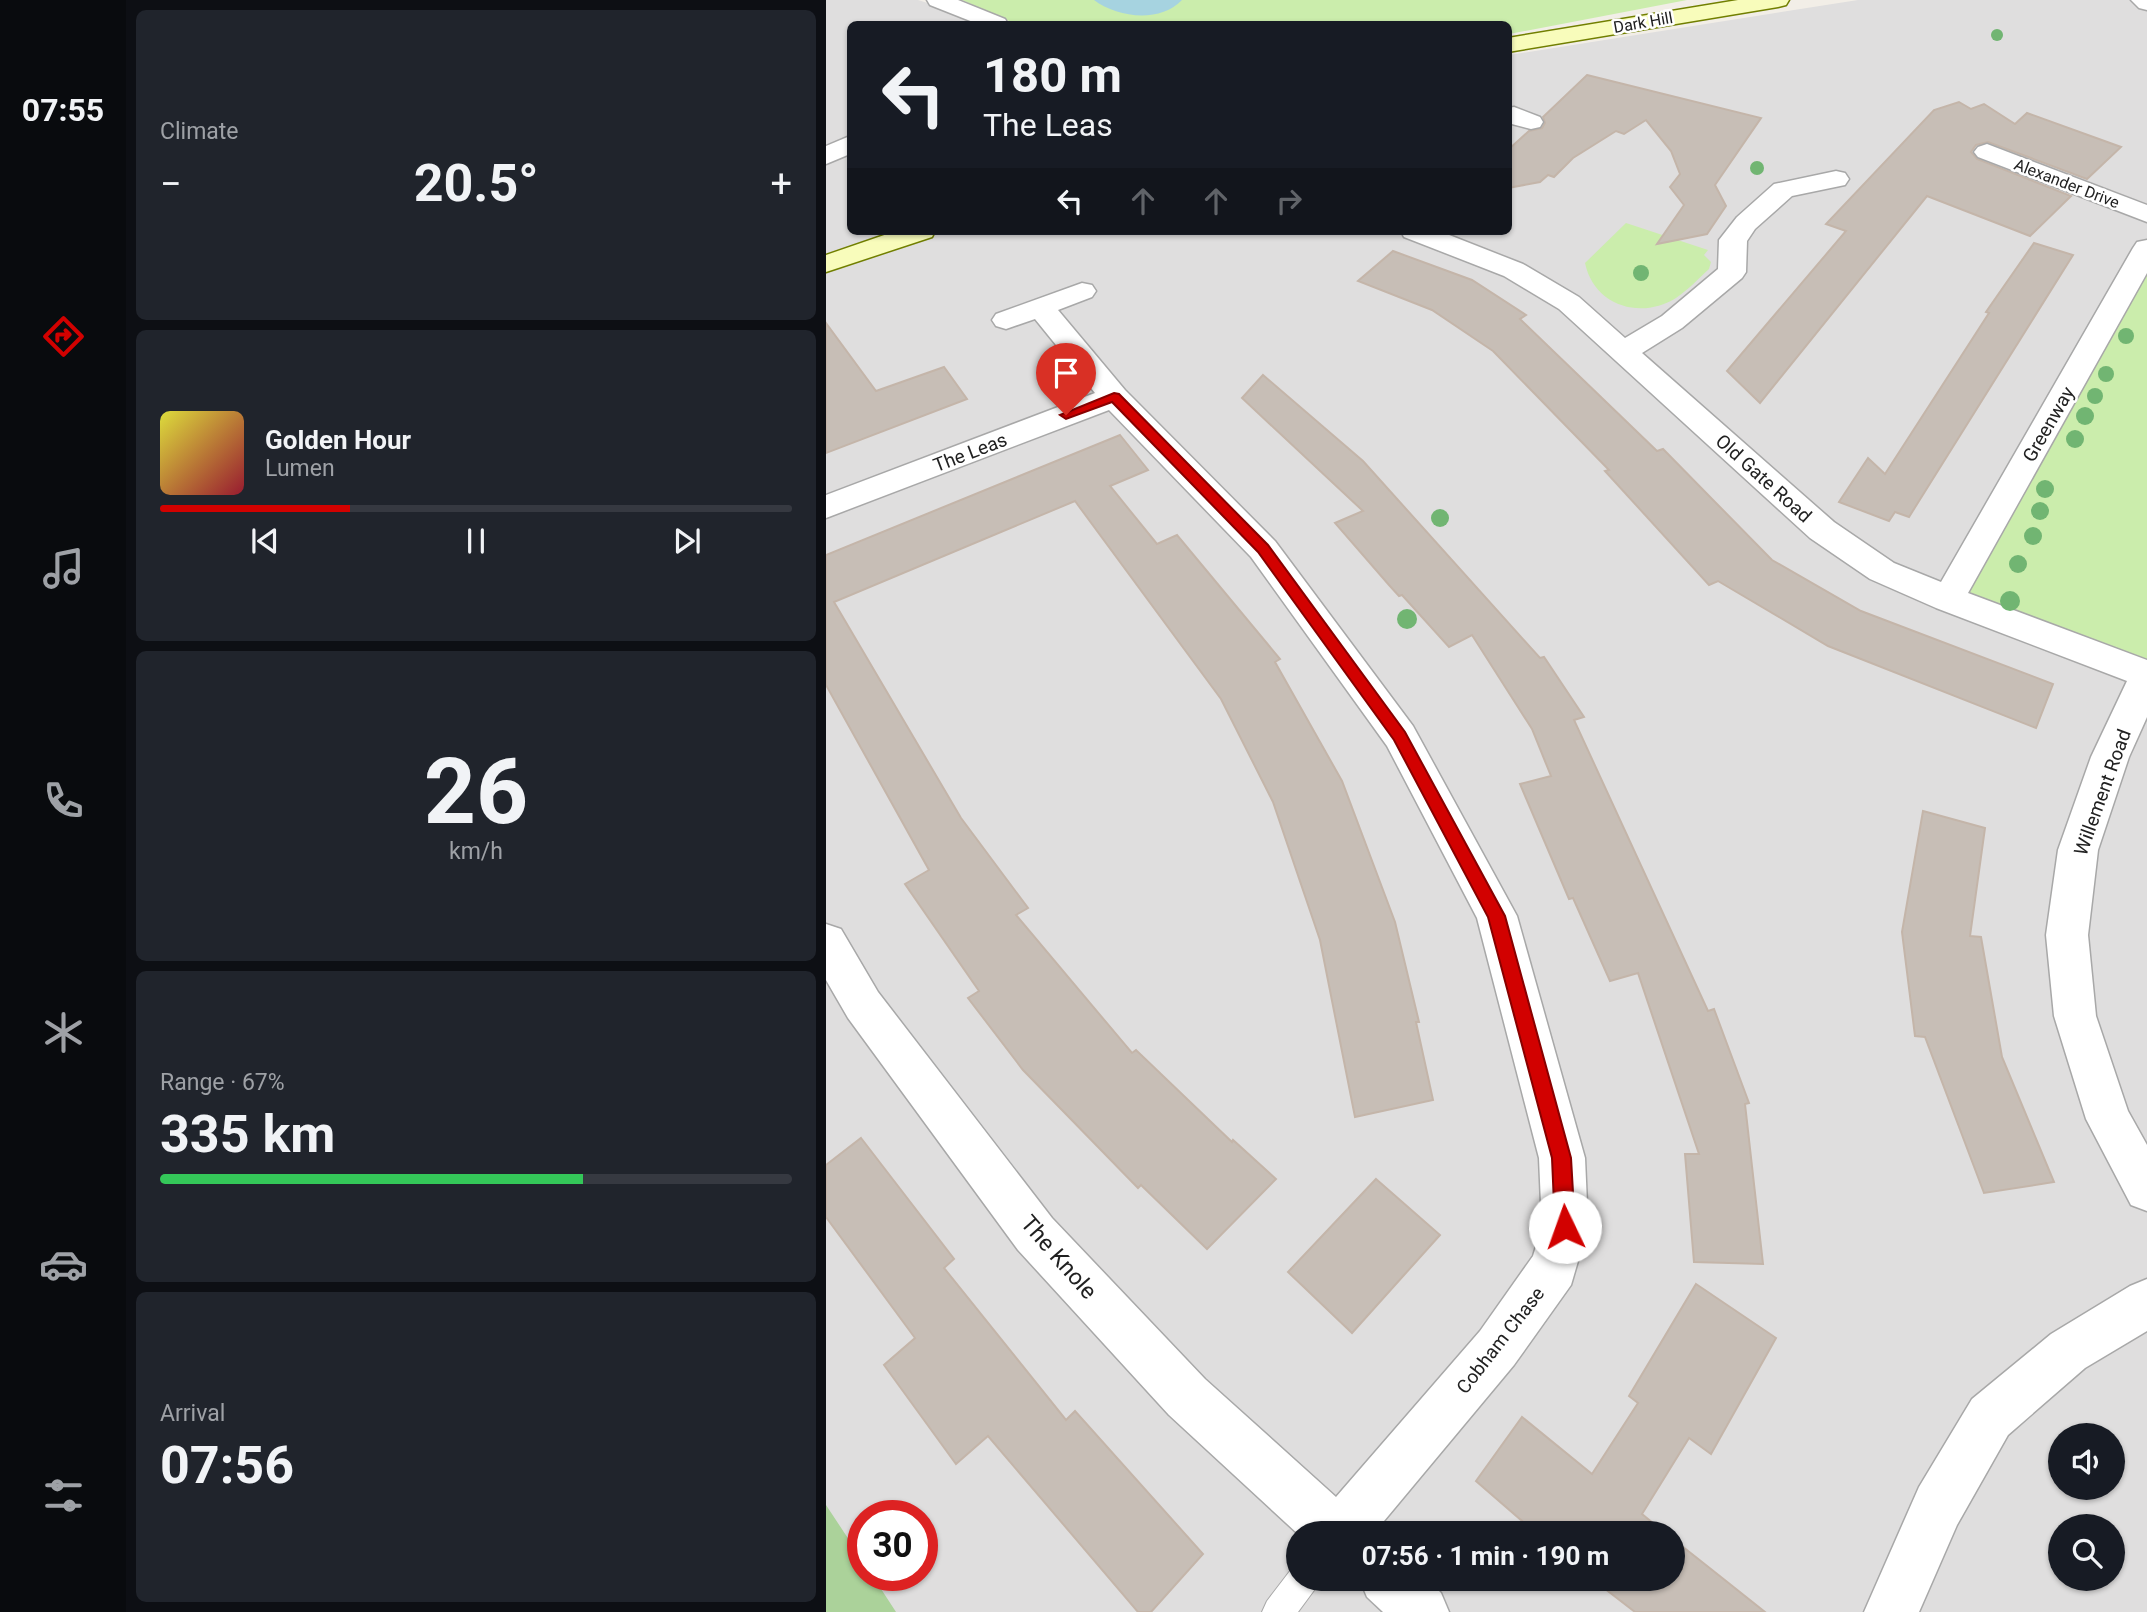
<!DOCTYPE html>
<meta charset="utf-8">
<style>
:root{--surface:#171b24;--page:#20242c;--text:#f1f3f6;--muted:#9ea1a6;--line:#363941;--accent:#d20100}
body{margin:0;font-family:Roboto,sans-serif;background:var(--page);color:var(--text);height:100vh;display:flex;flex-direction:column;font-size:26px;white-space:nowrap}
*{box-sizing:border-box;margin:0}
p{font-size:23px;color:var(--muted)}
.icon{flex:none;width:38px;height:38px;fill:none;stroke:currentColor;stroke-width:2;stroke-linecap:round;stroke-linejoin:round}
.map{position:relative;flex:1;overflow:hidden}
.drawer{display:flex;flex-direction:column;gap:10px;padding:10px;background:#0d0f14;width:700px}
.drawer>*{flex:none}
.top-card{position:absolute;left:21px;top:21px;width:665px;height:214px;border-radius:10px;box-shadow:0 2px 5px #0004;background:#171b24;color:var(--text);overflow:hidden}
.tools{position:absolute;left:1222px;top:1423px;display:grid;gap:14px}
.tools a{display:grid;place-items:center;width:77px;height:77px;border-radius:50%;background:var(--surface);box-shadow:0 2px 5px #0004;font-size:35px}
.speed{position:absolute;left:21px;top:1500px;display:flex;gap:14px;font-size:35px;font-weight:700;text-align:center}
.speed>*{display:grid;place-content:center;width:91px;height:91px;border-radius:50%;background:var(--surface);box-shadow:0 2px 5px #0004;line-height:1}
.speed .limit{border:10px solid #d22;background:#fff;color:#111}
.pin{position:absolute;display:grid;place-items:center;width:60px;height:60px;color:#fff;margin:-72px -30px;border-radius:50% 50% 50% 0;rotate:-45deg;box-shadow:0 0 7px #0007}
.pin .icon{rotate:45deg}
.me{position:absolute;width:77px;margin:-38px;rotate:357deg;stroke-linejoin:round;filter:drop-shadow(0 0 5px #0008)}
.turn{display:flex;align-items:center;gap:24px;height:147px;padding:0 21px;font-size:32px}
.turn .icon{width:91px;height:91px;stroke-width:2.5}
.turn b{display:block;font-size:49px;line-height:60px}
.lanes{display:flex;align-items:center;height:66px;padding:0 21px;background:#0003;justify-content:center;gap:35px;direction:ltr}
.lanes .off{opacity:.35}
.big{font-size:52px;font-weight:700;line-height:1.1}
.drawer .card{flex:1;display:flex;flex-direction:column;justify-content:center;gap:10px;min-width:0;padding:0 24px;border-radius:10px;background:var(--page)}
.drawer .dial{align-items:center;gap:0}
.dial b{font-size:91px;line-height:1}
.song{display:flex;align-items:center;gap:21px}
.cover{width:84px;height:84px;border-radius:10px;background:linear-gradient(135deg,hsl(60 70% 55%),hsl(350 70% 35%))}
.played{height:7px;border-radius:4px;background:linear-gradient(90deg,var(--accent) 30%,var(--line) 30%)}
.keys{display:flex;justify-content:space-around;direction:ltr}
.heat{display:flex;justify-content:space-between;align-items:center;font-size:38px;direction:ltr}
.charge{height:10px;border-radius:5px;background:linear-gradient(90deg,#34c759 67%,var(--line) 0)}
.trip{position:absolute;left:460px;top:1521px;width:399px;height:70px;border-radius:35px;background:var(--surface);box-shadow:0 2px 5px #0004;font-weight:700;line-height:70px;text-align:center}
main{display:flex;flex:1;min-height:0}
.tabs{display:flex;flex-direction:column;width:126px;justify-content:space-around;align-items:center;background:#090b0e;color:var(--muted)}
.tabs .icon{width:49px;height:49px}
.tabs .active{color:var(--accent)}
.tabs b{font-size:32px;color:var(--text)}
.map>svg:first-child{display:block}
.residential{fill:#dfdede;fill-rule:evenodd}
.grass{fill:#cbedac}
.forest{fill:#abd29a}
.water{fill:#a6d3e0}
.building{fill:#c7beb6;stroke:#c4b5a9;stroke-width:2}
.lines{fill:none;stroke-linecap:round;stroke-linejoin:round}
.lane-casing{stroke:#a8a8a8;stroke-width:2}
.street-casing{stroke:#a8a8a8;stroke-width:3}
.secondary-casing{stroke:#717f00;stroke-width:3}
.lane{fill:#fff;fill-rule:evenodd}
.street{fill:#fff;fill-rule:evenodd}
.secondary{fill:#f8fcbb;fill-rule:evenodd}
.tree{fill:#71b572}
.route{fill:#d20100;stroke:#880100;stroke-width:2}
.labels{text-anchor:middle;stroke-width:5;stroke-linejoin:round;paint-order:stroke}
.far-street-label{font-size:16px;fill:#212121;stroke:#fff}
.street-label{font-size:19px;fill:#212121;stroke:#fff}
.near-street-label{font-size:23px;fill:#212121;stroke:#fff}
</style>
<main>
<nav class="tabs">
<b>07:55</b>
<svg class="icon active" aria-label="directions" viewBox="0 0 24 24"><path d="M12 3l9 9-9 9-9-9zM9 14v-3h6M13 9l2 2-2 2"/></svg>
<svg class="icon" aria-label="music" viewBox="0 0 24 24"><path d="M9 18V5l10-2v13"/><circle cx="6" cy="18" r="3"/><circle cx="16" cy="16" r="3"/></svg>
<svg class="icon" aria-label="phone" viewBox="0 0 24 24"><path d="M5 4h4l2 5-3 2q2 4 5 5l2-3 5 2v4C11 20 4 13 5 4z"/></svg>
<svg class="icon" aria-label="climate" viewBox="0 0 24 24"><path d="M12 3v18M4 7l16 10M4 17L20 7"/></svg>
<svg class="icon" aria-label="car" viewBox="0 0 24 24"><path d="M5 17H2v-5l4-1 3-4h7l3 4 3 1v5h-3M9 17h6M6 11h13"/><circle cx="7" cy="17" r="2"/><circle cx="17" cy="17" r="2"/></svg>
<svg class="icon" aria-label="filters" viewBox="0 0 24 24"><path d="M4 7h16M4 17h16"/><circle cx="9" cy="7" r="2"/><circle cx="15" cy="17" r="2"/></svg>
</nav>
<section class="drawer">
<div class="card"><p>Climate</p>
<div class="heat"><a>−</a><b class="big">20.5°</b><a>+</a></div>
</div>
<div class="card">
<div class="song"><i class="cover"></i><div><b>Golden Hour</b><p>Lumen</p></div></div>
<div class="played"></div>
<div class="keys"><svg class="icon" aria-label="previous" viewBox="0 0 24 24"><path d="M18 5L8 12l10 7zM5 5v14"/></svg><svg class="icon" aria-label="pause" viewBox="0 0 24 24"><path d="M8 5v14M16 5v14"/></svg><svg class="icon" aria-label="next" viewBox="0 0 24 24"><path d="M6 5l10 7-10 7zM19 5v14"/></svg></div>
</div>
<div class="card dial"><b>26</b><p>km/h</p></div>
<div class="card"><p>Range · 67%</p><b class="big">335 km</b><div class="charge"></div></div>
<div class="card"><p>Arrival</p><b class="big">07:56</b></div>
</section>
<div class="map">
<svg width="1321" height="1612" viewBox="0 0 1321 1612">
<rect width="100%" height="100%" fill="#f2eee7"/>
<!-- residential -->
<path class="residential" d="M0,0H92L133,13L152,24H24V231H682L683,55L1032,0H1321V1612H0ZM1234,1435H1286V1488H1234ZM37,1516H96V1575H37ZM1234,1526H1286V1578H1234ZM472,1533H847V1578H472Z"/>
<!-- grass -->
<g class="grass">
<polygon points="136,0 861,0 683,34 682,24 190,24"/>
<path d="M800,223L882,250L878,255L885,262L883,269C873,278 862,290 850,298C815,320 768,306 759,263Z"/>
<polygon points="1321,249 1321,674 1122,599"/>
</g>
<!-- forest -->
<polygon class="forest" points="0,1505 37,1561 37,1575 46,1575 70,1612 0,1612"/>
<!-- water -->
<path class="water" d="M268,0H356C334,23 292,18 268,0Z"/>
<!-- building -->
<g class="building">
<polygon points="761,75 935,118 889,185 900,206 881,234 831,244 858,205 844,187 854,174 845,151 820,120 798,134 790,131 747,158 728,177 722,175 714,182 682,188 682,150 703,131 716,128 719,123 717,117"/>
<polygon points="1133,102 1145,109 1158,104 1189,124 1201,113 1295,147 1261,179 1162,142 1150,145 1145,152 1151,159 1245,196 1204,236 1101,196 934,403 901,371 1020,231 1000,224 1108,110"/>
<polygon points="1208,243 1247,255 1083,517 1069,512 1063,521 1013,502 1042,458 1059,474 1163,313 1160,312"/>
<polygon points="567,251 646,280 700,315 694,319 831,451 837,449 946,560 1035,611 1227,684 1210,728 1002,646 892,581 883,585 779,471 783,470 667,351 606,310 532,281"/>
<polygon points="0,323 50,391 118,367 141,399 0,453"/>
<polygon points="437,375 537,461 714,658 718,657 758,717 748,720 882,1011 888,1009 923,1103 919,1104 937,1264 868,1262 859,1154 873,1154 812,973 784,981 747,898 743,899 694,784 725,776 706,729 646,635 623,647 576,595 573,596 563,585 509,523 537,511 416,398"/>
<polygon points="294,435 322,470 284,486 331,544 351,535 454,659 449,662 516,781 569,922 593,1022 590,1022 607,1100 529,1117 494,940 447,802 395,699 249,501 8,602 135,818 202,908 190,915 306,1053 310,1050 406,1142 407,1140 450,1179 381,1249 315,1185 312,1188 197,1070 142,998 153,991 79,884 103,870 0,685 0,555"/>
<polygon points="1097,811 1159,828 1144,936 1155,937 1176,1057 1228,1182 1158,1193 1099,1037 1089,1036 1076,932"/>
<polygon points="35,1138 128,1259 118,1268 240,1420 249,1411 377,1554 325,1612 312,1612 162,1436 130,1464 58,1365 89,1338 0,1217 0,1165"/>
<polygon points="550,1179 614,1235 526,1333 462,1272"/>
<polygon points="870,1284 950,1338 885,1454 863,1438 816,1514 839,1533 710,1533 650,1481 696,1417 766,1474 812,1403 803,1396"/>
<polygon points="847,1539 895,1577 939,1612 809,1612 765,1578 847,1578"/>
</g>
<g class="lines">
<!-- lane casing -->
<g class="lane-casing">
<polygon id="lane" points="472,1564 472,1578 494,1578 489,1589 472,1612 436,1612 441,1601 467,1567"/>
</g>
<!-- street casing -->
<g class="street-casing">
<g id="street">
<polygon points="101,0 132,0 179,19 182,24 152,24 104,5"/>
<polygon points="1305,0 1321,0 1321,10 1313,8"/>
<polygon points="688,107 714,117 717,122 714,127 705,129 682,123 682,108"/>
<polygon points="24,136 24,154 0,164 0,146"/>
<polygon points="1161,144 1321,205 1321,222 1152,157 1148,152 1152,147"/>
<polygon points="1010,171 1019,173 1023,179 1019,185 966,196 929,229 921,241 920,272 916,278 856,328 816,353 1008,522 1068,563 1115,582 1307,248 1311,242 1321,240 1321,273 1142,593 1321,660 1321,717 1303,757 1272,850 1262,935 1270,1016 1302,1111 1321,1145 1321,1211 1305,1205 1260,1119 1228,1016 1220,935 1232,850 1265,757 1301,681 1110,608 1044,579 984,538 733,309 678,276 578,237 575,231 613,231 697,264 753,297 799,338 836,316 892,269 893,240 911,217 948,184"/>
<polygon points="256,283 266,285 270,291 266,297 232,310 299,390 449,541 587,726 691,916 759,1158 762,1227 745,1285 688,1365 548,1533 472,1534 343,1415 192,1250 22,1018 0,980 0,924 15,929 52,992 226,1218 379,1379 510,1497 654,1331 707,1256 716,1227 713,1158 651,918 561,746 425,557 283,410 0,518 0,495 269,393 209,319 180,329 170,326 166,320 170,314"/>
<polygon points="1321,1279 1321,1331 1259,1368 1182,1435 1131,1525 1093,1612 1038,1612 1093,1487 1146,1399 1225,1334 1304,1286"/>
<polygon points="533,1578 600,1578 615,1593 623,1612 557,1612 541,1597"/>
</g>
</g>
<!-- secondary casing -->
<g class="secondary-casing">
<g id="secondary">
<polygon points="912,0 963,0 960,5 952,7 682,52 682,38"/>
<polygon points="70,231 109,231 106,237 0,272 0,255"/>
</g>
</g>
<!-- lane -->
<use href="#lane" class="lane"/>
<!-- street -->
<use href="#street" class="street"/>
<!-- secondary -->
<use href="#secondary" class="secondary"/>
</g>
<!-- trees -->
<g class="tree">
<circle cx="1171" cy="35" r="6"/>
<circle cx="931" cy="168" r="7"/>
<circle cx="815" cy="273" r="8"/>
<circle cx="1300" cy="336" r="8"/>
<circle cx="1280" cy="374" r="8"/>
<circle cx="1269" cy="396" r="8"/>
<circle cx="1259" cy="416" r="9"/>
<circle cx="1249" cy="439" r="9"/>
<circle cx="1219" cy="489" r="9"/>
<circle cx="1214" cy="511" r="9"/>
<circle cx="614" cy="518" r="9"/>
<circle cx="1207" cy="536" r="9"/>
<circle cx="1192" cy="564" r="9"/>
<circle cx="1184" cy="601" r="10"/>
<circle cx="581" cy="619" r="10"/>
</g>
<!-- route -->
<polygon class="route" points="288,393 293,394 442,545 579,732 679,916 745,1158 749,1227 746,1234 739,1236 732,1234 729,1227 726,1158 662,917 568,740 432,552 286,402 240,419 234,415"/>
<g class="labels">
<!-- far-street labels -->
<g class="far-street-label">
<text transform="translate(817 22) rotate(-10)" y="6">Dark Hill</text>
<text transform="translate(1241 183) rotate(21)" y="6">Alexander Drive</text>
</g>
<!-- street labels -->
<g class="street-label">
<text transform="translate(1222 424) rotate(-60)" y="7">Greenway</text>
<text transform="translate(144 452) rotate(-21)" y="7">The Leas</text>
<text transform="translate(938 478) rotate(42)" y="7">Old Gate Road</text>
<text transform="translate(1276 792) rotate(-70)" y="7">Willement Road</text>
<text transform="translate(674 1340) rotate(-52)" y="7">Cobham Chase</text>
</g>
<!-- near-street labels -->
<g class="near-street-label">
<text transform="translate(233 1257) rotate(49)" y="8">The Knole</text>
</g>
</g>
</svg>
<div class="tools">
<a><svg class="icon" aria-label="sound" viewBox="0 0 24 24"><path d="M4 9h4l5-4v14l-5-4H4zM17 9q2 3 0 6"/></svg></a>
<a><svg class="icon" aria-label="search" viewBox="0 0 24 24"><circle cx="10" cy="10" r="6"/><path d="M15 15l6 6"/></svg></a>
</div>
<div class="speed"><div class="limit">30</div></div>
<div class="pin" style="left:240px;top:415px;background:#d93025"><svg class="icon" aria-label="arrive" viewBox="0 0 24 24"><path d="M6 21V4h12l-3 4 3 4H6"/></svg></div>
<svg class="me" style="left:739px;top:1227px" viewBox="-20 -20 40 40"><circle r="19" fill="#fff"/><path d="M0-13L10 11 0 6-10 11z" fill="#d20100"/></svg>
<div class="trip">07:56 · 1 min · 190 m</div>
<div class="top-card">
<div class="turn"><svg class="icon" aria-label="left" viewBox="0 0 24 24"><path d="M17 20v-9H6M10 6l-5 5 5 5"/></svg><div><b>180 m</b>The Leas</div></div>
<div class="lanes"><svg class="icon" aria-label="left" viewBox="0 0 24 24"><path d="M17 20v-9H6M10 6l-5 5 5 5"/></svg><svg class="icon off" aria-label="ahead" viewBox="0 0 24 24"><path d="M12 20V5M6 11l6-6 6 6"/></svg><svg class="icon off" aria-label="ahead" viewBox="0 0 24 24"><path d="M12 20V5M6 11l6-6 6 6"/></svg><svg class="icon off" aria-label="right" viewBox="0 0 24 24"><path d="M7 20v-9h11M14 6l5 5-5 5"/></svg></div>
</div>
</div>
</main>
